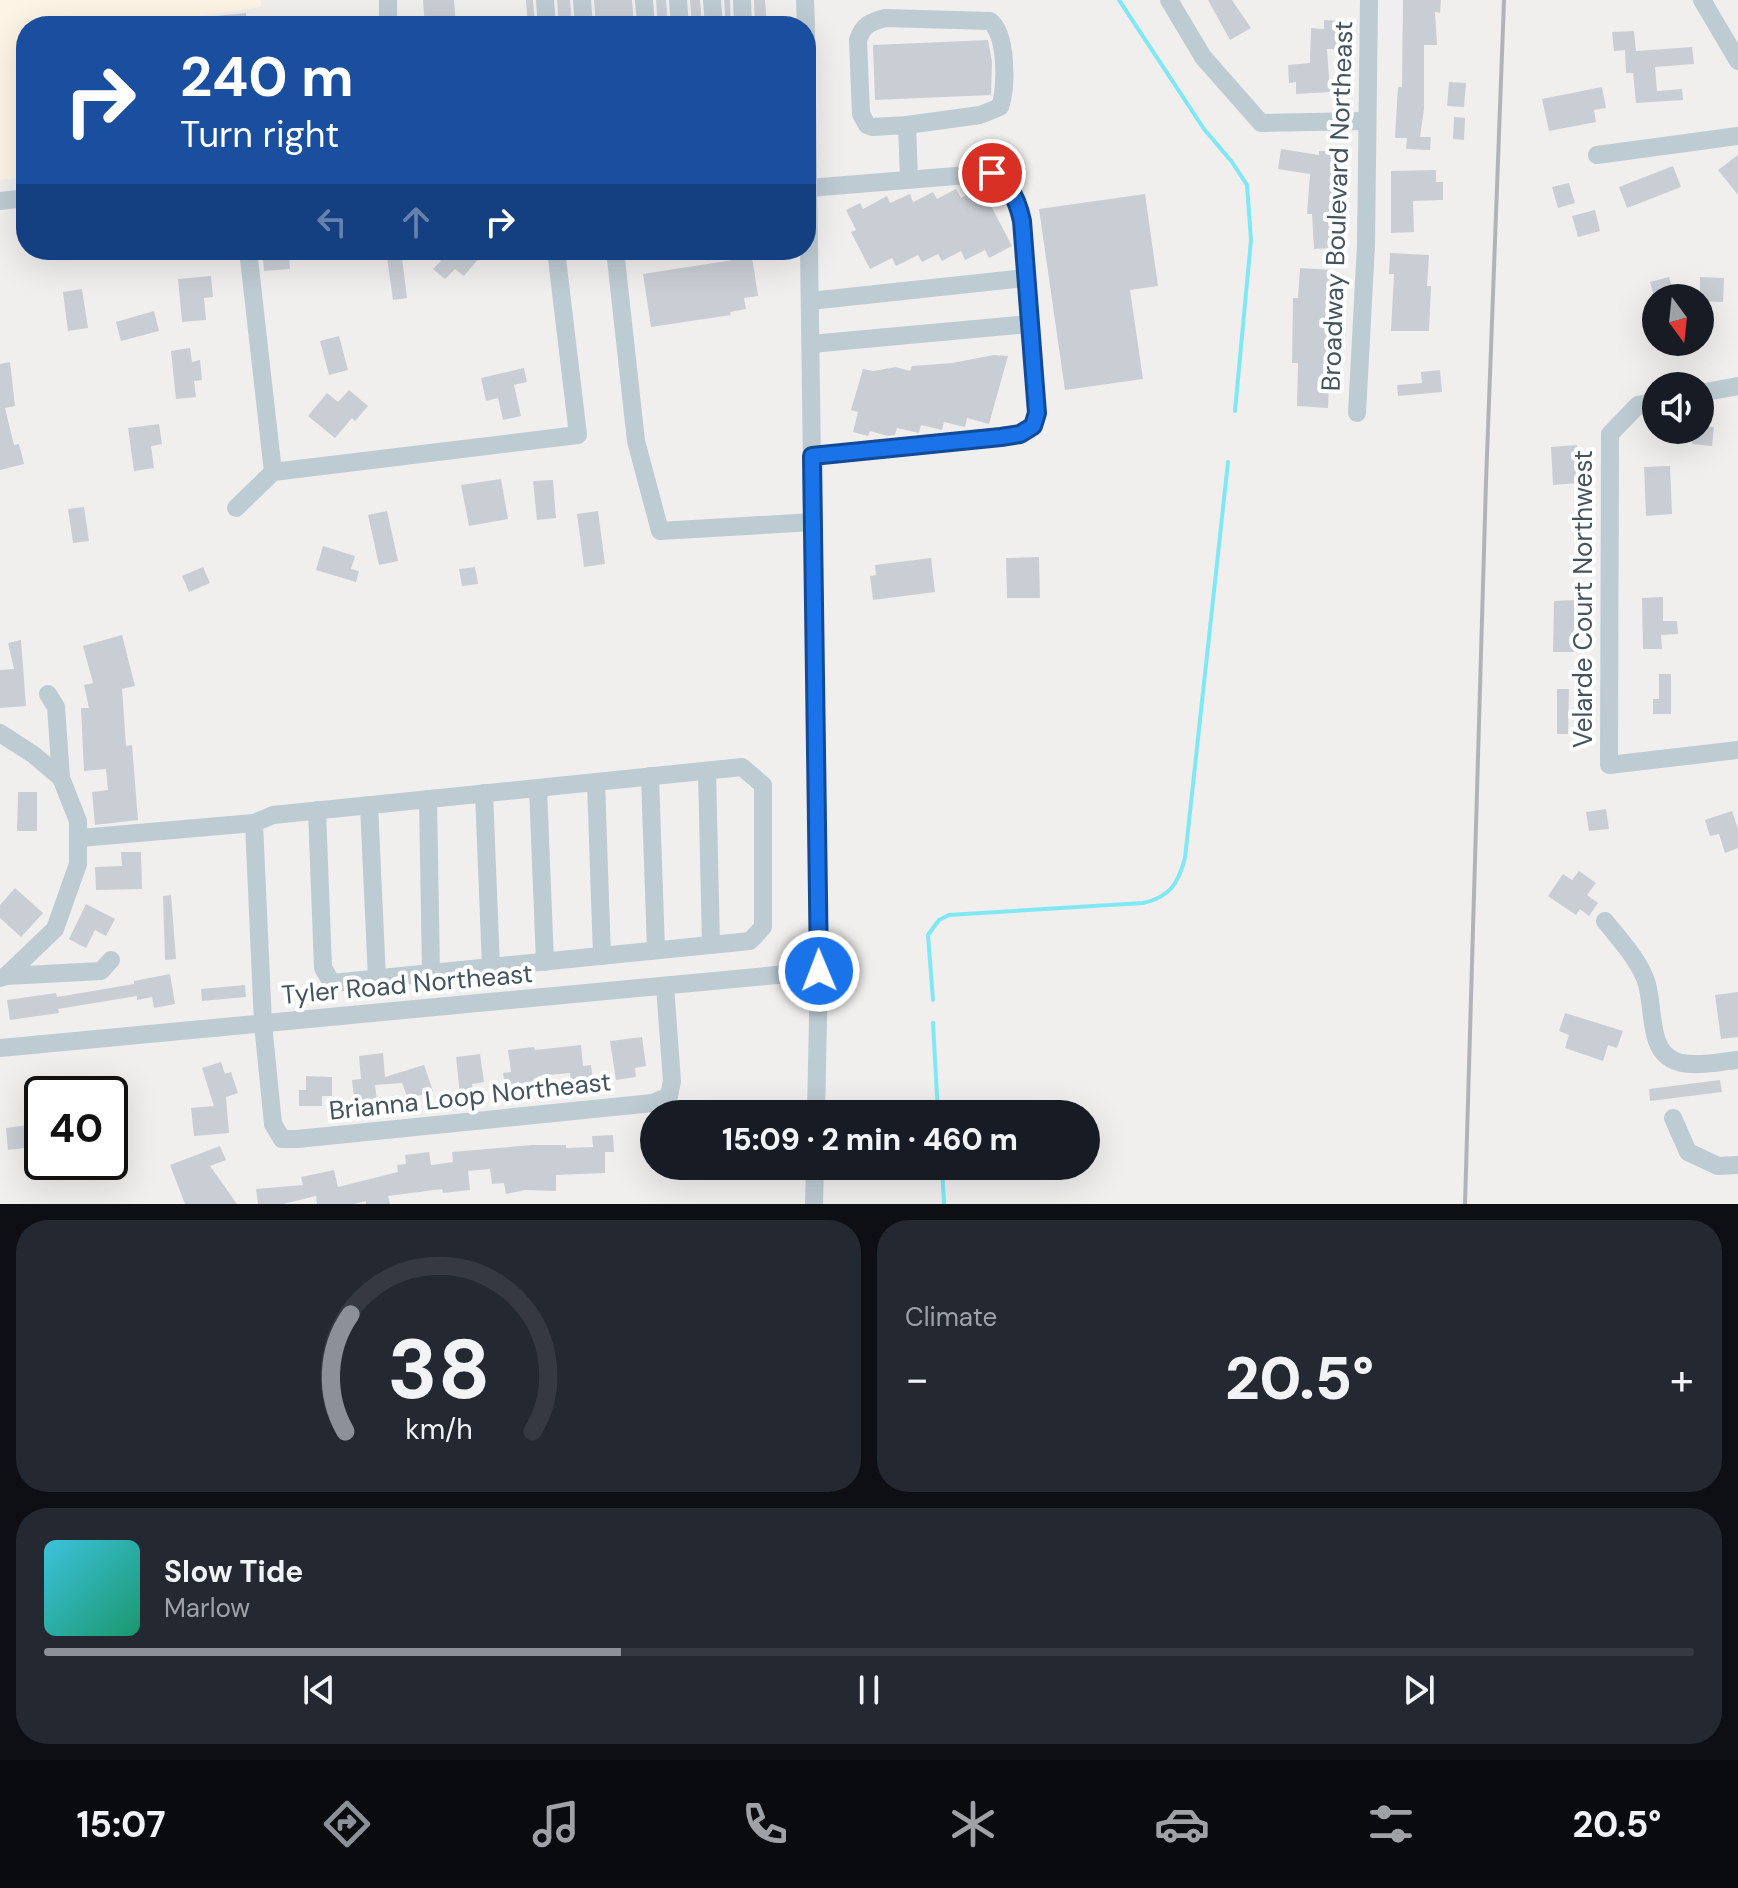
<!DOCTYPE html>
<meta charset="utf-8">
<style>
:root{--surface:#171b24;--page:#242831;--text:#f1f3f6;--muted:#9ea1a6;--line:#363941;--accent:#8c9099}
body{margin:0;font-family:"DM Sans",sans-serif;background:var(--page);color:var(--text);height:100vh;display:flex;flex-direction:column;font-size:30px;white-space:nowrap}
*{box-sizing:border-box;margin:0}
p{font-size:26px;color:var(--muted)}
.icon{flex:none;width:44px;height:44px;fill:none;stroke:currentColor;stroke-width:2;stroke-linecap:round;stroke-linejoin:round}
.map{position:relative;height:1204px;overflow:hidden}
.side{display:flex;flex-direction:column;gap:16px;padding:16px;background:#0d0f14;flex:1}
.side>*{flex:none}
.guide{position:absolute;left:16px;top:16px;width:800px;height:244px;border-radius:32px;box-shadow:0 8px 32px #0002;background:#1a4fa0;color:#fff;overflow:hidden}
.needle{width:52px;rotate:165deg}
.buttons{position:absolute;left:1642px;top:284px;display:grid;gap:16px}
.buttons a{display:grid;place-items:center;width:72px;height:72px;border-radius:50%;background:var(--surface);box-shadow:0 8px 32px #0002;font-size:40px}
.speed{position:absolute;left:24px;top:1076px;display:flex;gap:16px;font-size:40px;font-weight:700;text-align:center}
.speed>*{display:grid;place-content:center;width:104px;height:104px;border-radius:50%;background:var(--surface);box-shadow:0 8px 32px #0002;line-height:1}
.speed .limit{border:4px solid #111;border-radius:12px;background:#fff;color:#111}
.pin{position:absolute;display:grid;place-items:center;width:68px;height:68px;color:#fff;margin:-34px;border:4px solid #fff;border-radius:50%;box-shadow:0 2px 8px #0007}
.me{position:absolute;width:88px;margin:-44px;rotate:359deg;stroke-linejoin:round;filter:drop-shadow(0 0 6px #0008)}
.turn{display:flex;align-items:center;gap:28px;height:168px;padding:0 32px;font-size:36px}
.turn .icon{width:104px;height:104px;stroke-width:2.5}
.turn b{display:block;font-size:56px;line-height:68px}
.lanes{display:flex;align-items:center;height:76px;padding:0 32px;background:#0003;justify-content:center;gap:40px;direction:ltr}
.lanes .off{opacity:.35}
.big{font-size:60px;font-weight:800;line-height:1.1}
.side .tile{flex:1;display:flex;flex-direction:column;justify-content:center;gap:12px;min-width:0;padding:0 28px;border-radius:32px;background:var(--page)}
.side .dial{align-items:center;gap:0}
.dial svg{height:208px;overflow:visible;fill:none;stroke:var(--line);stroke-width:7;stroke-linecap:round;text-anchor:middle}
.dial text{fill:var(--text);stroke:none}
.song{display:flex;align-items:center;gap:24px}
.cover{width:96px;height:96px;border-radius:12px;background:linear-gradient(135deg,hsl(190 70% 55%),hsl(160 70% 35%))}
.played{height:8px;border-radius:4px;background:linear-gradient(90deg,var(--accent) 35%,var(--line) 35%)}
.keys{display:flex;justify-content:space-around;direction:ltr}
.heat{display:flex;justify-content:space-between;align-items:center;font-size:44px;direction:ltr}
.side .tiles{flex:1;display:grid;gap:16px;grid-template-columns:1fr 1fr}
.tile:last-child{grid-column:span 2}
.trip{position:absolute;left:640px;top:1100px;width:460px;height:80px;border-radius:40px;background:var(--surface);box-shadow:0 8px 32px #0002;font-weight:800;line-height:80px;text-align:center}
.tabs{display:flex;height:128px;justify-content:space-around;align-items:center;background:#090b0e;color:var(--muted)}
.tabs .icon{width:56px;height:56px}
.tabs .selected{color:var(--accent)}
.tabs b{font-size:36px;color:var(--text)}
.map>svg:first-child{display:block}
.commercial{fill:#fef4e5}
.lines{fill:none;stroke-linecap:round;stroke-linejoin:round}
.stream{stroke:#80e8f5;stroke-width:4}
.building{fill:#c9ced4}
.minor{stroke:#bdcbd2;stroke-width:18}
.rail{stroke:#b0b4b9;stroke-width:4}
.route-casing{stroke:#114b97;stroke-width:20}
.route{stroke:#1a73e8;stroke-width:14}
.labels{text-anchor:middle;stroke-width:8;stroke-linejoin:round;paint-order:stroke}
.street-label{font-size:26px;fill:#44545e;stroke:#fff}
</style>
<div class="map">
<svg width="1738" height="1204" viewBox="0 0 1738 1204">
<rect width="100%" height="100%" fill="#f1eeee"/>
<!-- commercial -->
<polygon class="commercial" points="0,0 261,0 261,7 129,26 26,26 26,177 0,180"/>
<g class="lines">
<!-- stream -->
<g class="stream">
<polyline points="1119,0 1204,129 1232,162 1247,185 1251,240 1235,411"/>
<path d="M933,1000L928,935L939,920L949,915L1143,903C1170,897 1178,884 1185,858L1228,462"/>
<polyline points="933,1023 938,1114"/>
<polyline points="942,1166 944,1204"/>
</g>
</g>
<!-- building -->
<g class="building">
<polygon points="423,0 454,0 456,26 425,26"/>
<polygon points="526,0 533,0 535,26 528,26"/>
<polygon points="557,0 570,0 572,26 559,26"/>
<polygon points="594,0 632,0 634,26 596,26"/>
<polygon points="656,0 666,0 668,26 658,26"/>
<polygon points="690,0 700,0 702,26 692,26"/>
<polygon points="724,0 730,0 731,26 726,26"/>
<polygon points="754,0 765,0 767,26 755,26"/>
<polygon points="1208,0 1232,0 1251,28 1230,40"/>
<polygon points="1403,0 1441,0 1440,13 1435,12 1437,45 1424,45 1424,109 1420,137 1431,137 1430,150 1406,149 1407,138 1395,138 1398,87 1402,87"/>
<polygon points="246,13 247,26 196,26 196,18"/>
<polygon points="1324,20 1345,21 1345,49 1327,49 1330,92 1296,94 1296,82 1289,83 1288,65 1310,63 1311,28 1324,29"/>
<polygon points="1634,31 1636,51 1692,47 1694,64 1655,67 1657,91 1682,89 1683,100 1636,103 1633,73 1626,73 1625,50 1614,51 1612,32"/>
<polygon points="988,40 992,62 991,95 875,100 873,45"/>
<polygon points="1449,82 1466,83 1464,107 1447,106"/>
<polygon points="1602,87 1606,108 1594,110 1596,122 1549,131 1542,99"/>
<polygon points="1454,117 1465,118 1464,140 1453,139"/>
<polygon points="1281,149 1319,155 1319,151 1339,151 1338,191 1343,191 1342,215 1329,215 1331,248 1314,249 1312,214 1307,214 1310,174 1278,169"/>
<polygon points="1738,155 1738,195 1718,170"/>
<polygon points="1673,166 1681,187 1627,208 1619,187"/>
<polygon points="1436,170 1436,182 1443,182 1443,200 1413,201 1414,232 1391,233 1391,171"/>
<polygon points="1569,183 1575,203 1558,208 1552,187"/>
<polygon points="981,187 1012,246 989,258 985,250 965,260 961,251 942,261 938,254 922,262 918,255 896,266 892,258 870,269 851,232 856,230 846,210 860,203 863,209 887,196 890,203 910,194 913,202 933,192 937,199 956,189 961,198"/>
<polygon points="1145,194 1158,286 1130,290 1143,379 1065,390 1039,209"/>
<polygon points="1595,210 1600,231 1578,237 1572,216"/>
<polygon points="386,250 401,250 407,298 393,300"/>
<polygon points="428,250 486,250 464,276 455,269 445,279 433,269 441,261"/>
<polygon points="1390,253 1429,255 1427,286 1431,286 1429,331 1391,331 1394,274 1389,274"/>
<polygon points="289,256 290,269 264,271 263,258"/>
<polygon points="752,257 758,296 744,298 746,309 730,312 731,315 651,327 643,274"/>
<polygon points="1300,268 1333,270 1332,286 1327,286 1331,330 1328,408 1297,406 1298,363 1292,363 1293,298 1298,298"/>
<polygon points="211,276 213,297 204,298 206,320 182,322 178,279"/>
<polygon points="1669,277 1673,291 1654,296 1650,282"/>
<polygon points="1700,277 1724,278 1723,302 1700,301"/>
<polygon points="82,289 88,328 68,331 63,292"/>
<polygon points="154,311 159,331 121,341 116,322"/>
<polygon points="339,336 348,370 329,375 320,341"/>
<polygon points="190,348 192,362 200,360 202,380 194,381 196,397 176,399 171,351"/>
<polygon points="994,355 1008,356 989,424 967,418 965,427 944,422 942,430 921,425 919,433 897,428 895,435 888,436 870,431 868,436 853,432 858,412 851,410 863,369 873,371 896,367 910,371 912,366 952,363"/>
<polygon points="10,362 15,406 5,408 14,445 19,444 24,464 0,470 0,364"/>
<polygon points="524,368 527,382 514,385 521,416 503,420 498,398 486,401 481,378"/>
<polygon points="1440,370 1442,392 1398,396 1397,385 1422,383 1421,372"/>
<polygon points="349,390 368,406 355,421 352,418 335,438 308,416 327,393 338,402"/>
<polygon points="159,424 162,444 151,446 154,468 134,471 128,428"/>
<polygon points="1700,426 1714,427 1712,446 1692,444 1693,430 1700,430"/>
<polygon points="1577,445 1579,483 1553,485 1551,447"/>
<polygon points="1670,466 1672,514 1646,516 1644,467"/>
<polygon points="501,479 508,519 469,526 461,485"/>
<polygon points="553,480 556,518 537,520 533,481"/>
<polygon points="84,507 89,541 73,543 68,509"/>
<polygon points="387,511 398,561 379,565 368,515"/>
<polygon points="598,511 605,564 584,567 577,514"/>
<polygon points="323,546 355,556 351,569 359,571 356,582 316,570"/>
<polygon points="1039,557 1040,598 1007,598 1006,558"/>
<polygon points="931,558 935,592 873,600 870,576 876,575 875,565"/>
<polygon points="203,567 210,583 189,592 182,576"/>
<polygon points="475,567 478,584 462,586 459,569"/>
<polygon points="1663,597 1663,621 1677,621 1678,634 1661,635 1662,649 1643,649 1642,598"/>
<polygon points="1574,600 1574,652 1553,652 1554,601"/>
<polygon points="122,635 135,686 122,689 126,746 132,745 138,820 95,825 92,792 108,790 106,769 84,771 81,708 89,708 84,685 93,683 83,646"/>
<polygon points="21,640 26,706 0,708 0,670 14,669 8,643"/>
<polygon points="1659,674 1671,674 1671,714 1653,714 1653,699 1659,699"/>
<polygon points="1557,689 1569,689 1568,734 1557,734"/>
<polygon points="18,792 37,792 37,831 17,831"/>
<polygon points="1606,809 1609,829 1589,831 1586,812"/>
<polygon points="1732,811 1738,829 1738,848 1725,853 1719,834 1710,836 1705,820"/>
<polygon points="121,852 141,852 142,889 96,890 95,867 122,866"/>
<polygon points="1579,871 1596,883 1587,895 1598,903 1589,916 1580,909 1576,915 1548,896 1563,874 1572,880"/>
<polygon points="15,888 43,913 21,937 0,918 0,905"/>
<polygon points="171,895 176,959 165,960 163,896"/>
<polygon points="86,904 115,919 106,936 95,930 86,948 69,939"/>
<polygon points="170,974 175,1004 154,1008 152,997 137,1000 137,996 58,1009 59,1013 10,1020 7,1000 56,993 57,997 134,984 134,981"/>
<polygon points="245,985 246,997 202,1001 201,989"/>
<polygon points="1738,992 1738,1037 1721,1039 1715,995"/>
<polygon points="1565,1013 1623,1031 1617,1048 1608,1045 1603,1061 1565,1048 1569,1035 1559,1031"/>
<polygon points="642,1037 646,1066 635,1068 636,1077 616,1080 610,1041"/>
<polygon points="581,1045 583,1066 591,1065 593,1081 571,1084 570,1073 538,1076 539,1086 506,1091 503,1073 511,1072 508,1050 534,1047 535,1050"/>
<polygon points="383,1053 385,1077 424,1065 433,1091 408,1099 402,1083 375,1085 377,1102 355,1105 352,1080 361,1079 359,1056"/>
<polygon points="480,1054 484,1082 472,1084 473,1093 460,1095 456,1057"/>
<polygon points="221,1062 225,1074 231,1072 238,1093 226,1097 229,1133 194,1136 191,1108 214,1106 202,1068"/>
<polygon points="306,1076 332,1077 332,1096 322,1096 322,1106 299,1106 299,1090 306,1090"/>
<polygon points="1720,1080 1722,1092 1650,1101 1649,1089"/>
<polygon points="121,1114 124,1139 110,1140 110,1115"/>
<polygon points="42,1123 42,1146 8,1150 6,1128"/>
<polygon points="613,1135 614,1152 605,1152 605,1173 556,1175 556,1191 525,1190 506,1194 504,1183 492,1184 490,1169 468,1171 470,1190 443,1193 442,1189 388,1196 390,1204 366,1204 366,1201 354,1204 317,1204 316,1196 283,1204 258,1204 256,1189 303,1185 301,1177 334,1170 338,1187 398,1172 397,1165 406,1164 405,1155 429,1152 431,1165 453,1162 452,1152 532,1145 566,1145 566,1148 593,1147 592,1136"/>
<polygon points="220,1146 226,1160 210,1166 237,1204 185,1204 170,1165"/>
<polygon points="56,1162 80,1162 81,1174 58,1177"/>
</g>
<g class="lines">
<!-- minor -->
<g class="minor">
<polyline points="388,0 388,26"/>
<polyline points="545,0 547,26"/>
<polyline points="582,0 584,26"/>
<polyline points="644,0 646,26"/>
<polyline points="678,0 680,26"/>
<polyline points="712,0 714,26"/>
<polyline points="742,0 743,26"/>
<polyline points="805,0 806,26"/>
<polyline points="1169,0 1203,57 1261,123 1366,121"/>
<polyline points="1702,0 1738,61"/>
<polyline points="806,31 819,971 816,1114"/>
<path d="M907,125L980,115L1000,107C1007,87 1007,34 990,21L885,18C870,22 863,25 858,40L861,114L867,125L872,127L907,125L909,180"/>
<polyline points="1597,155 1738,136"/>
<path d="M809,188L992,173C1011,182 1017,202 1022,221L1037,413L1033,426L1020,434L812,456"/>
<polyline points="0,201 26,198"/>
<polyline points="615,250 636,441 660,531 813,522"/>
<polyline points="810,301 1025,278"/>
<polyline points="811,344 1029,324"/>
<polyline points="1700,393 1738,386"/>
<polyline points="1656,402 1638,405 1610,434 1609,765 1738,750"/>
<polyline points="1357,413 1366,245 1369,0"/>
<polyline points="273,472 578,435 556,250"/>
<polyline points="236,508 273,472 248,250"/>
<polyline points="0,733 34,755 61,778"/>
<polyline points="707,771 711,945"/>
<polyline points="650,776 656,950"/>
<polyline points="596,782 602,956"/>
<polyline points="538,788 545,962"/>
<polyline points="484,793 491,967"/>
<polyline points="428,799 431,973"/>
<polyline points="369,805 377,979"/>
<polyline points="254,823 273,815 742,767 763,785 763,927 750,941 332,983 323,968 317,810"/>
<polyline points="80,838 254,823 263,1024 273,1124 282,1139 297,1139 653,1103 669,1096 672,1081 665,986"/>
<path d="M1605,921C1620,940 1640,961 1647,984C1651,1000 1651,1017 1655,1034C1664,1076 1705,1063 1738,1060"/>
<polyline points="6,976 101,971 111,960"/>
<polyline points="0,978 6,976 55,929 78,864 78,821 61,778 56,707 48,694"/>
<polyline points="0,1048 819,971"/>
<polyline points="1673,1118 1688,1152 1718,1166 1738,1165"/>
<polyline points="814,1204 815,1166"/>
</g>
<!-- rail -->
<polyline class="rail" points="1465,1204 1486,482 1504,0"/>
</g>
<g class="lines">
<!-- route casing -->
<g class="route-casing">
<path id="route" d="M819,971L812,456L1001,437L1020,434L1033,426L1037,413L1022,221C1018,202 1010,182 992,173"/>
</g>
<!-- route -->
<use href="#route" class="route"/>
</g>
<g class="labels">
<!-- street labels -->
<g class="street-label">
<text transform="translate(1337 206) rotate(-88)" y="9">Broadway Boulevard Northeast</text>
<text transform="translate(1583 599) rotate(-90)" y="9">Velarde Court Northwest</text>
<text transform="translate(407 984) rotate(-5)" y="9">Tyler Road Northeast</text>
<text transform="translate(470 1096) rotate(-6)" y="9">Brianna Loop Northeast</text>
</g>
</g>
</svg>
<div class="buttons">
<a><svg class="needle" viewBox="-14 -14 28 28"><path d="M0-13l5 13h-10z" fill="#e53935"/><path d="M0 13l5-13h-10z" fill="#9ea1a6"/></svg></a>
<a><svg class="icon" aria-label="sound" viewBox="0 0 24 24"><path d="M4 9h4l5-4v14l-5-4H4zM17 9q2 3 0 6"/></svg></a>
</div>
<div class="speed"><div class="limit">40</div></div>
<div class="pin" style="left:992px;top:173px;background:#d93025"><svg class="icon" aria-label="arrive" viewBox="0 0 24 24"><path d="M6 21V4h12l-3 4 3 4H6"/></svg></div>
<svg class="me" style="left:819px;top:971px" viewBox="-20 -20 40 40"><circle r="17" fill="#1a73e8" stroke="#fff" stroke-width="3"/><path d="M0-11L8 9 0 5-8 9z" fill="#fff"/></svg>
<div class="trip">15:09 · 2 min · 460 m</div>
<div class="guide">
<div class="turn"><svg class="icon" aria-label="right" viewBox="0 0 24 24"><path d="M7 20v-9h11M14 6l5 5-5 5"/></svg><div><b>240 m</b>Turn right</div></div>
<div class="lanes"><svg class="icon off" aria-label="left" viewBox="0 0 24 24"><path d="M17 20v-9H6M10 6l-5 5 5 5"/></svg><svg class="icon off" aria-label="ahead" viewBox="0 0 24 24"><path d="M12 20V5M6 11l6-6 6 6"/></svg><svg class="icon" aria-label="right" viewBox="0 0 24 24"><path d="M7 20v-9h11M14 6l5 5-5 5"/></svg></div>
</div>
</div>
<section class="side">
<div class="tiles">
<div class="tile dial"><svg viewBox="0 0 100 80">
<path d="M14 69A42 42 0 1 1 86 69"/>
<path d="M14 69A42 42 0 0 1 16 24" stroke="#8c9099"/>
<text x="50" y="56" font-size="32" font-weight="700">38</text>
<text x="50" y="72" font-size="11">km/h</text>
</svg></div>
<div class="tile"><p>Climate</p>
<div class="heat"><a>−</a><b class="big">20.5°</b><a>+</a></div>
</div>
<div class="tile">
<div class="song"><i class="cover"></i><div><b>Slow Tide</b><p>Marlow</p></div></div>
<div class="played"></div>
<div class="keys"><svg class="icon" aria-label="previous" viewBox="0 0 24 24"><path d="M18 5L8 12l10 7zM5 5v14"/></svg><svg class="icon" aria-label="pause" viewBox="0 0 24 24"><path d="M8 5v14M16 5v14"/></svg><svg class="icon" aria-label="next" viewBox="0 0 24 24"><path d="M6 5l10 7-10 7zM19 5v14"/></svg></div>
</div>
</div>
</section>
<nav class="tabs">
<b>15:07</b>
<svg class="icon selected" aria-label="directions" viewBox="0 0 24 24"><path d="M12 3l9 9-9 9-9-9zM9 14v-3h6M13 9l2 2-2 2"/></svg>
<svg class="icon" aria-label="music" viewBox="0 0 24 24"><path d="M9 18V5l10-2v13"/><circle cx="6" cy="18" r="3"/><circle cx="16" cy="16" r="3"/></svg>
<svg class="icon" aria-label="phone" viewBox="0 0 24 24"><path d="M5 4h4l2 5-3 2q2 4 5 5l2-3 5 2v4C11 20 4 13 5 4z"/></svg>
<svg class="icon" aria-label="climate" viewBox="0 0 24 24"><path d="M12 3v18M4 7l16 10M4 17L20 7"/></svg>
<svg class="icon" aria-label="car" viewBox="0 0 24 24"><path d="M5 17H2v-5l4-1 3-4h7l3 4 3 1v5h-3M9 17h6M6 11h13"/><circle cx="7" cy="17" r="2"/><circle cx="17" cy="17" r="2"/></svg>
<svg class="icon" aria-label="filters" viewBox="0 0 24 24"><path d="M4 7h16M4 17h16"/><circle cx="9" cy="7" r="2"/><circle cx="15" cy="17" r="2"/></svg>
<b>20.5°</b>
</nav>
